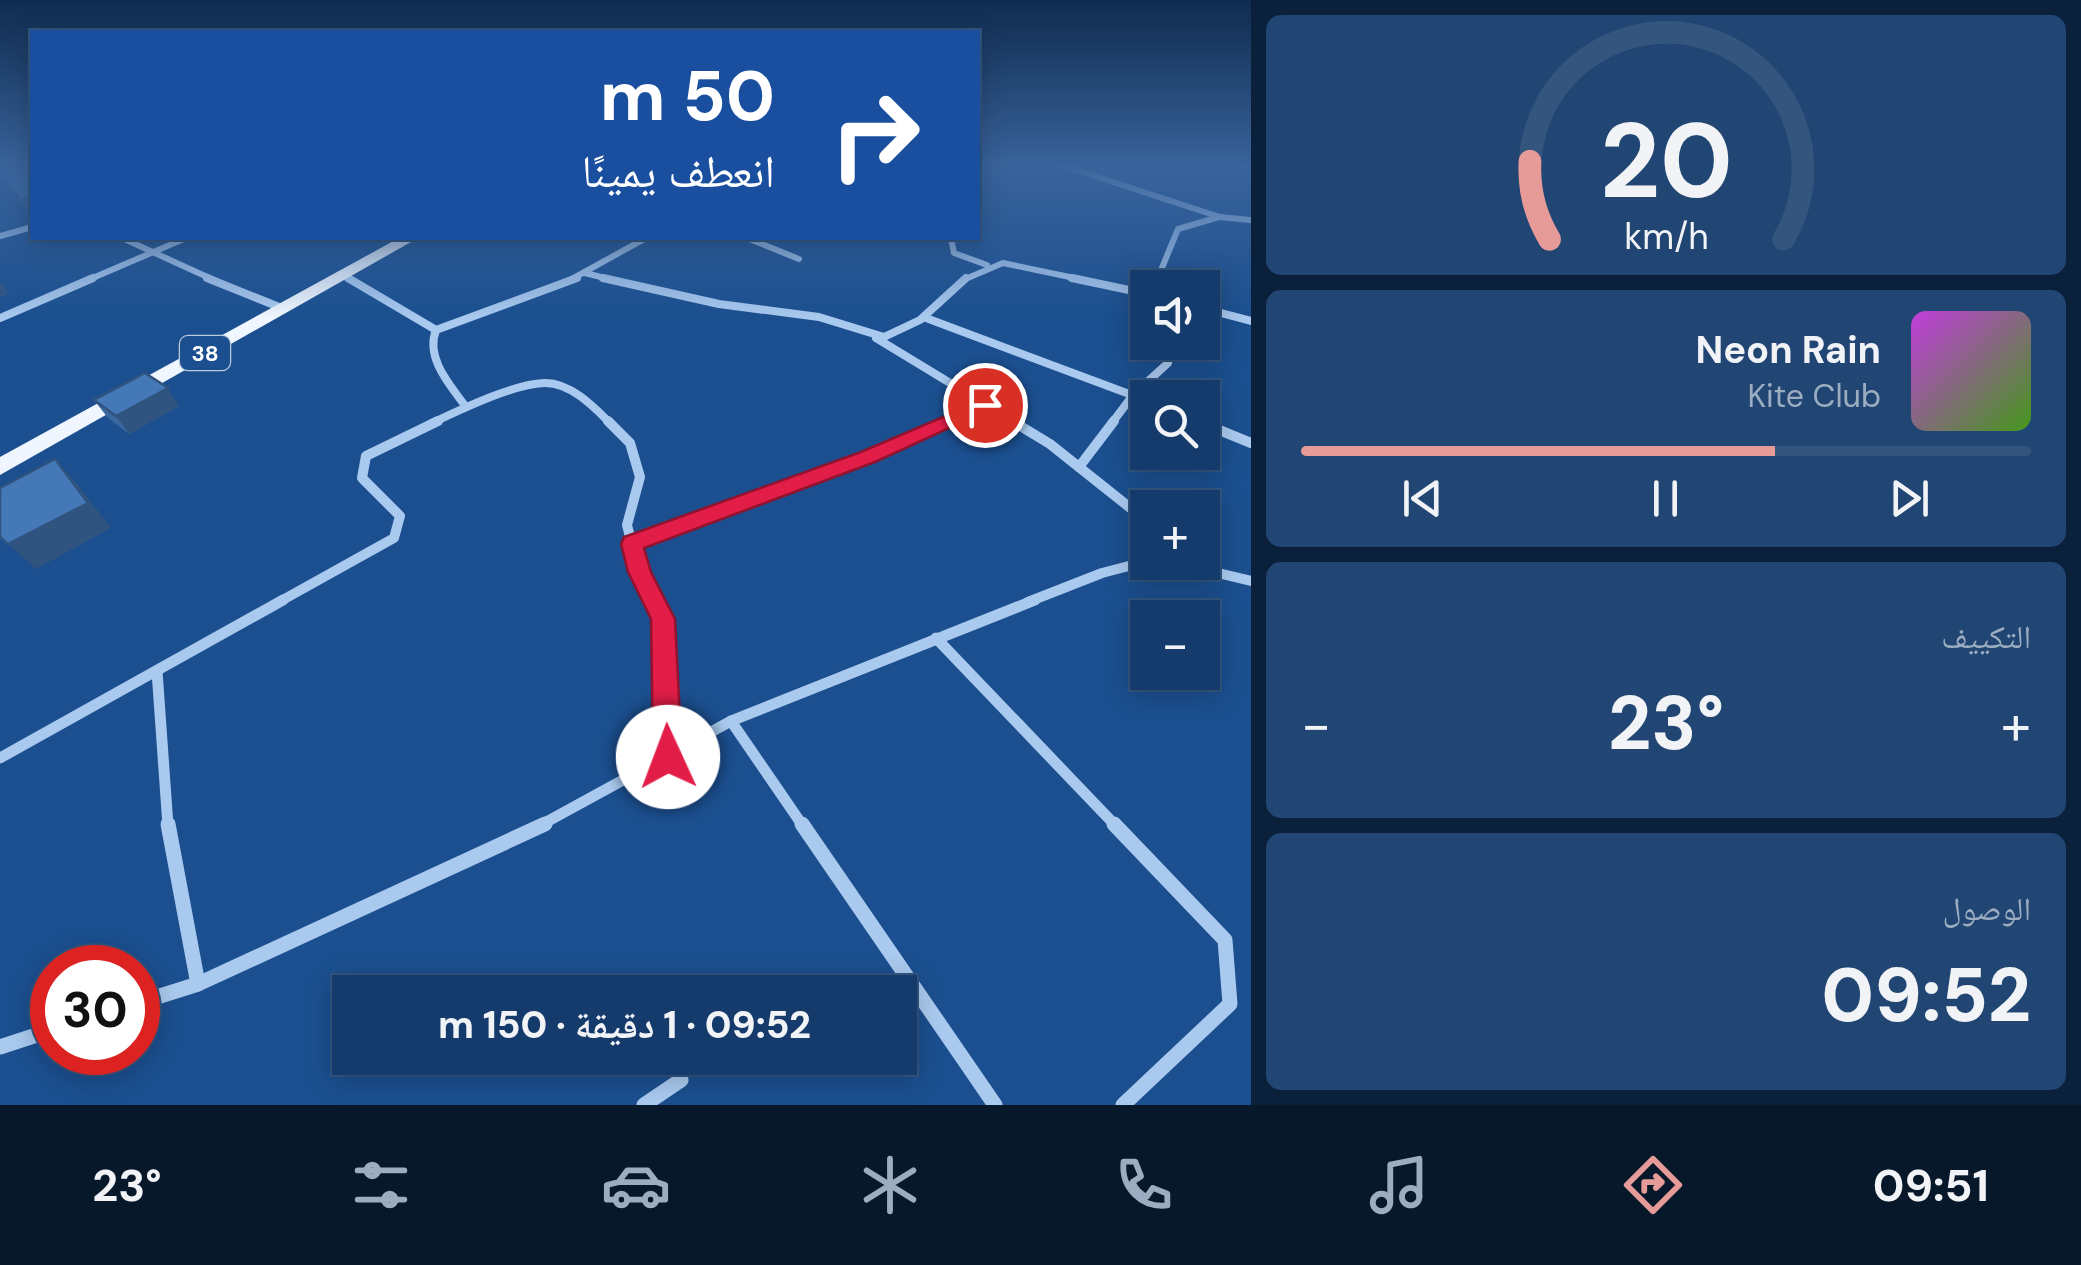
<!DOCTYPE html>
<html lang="ar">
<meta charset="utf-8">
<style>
:root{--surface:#143b6b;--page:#214673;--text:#f1f3f6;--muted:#9dadc1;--line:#33557e;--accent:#e69b98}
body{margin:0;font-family:"DM Sans","Noto Naskh Arabic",sans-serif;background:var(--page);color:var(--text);direction:rtl;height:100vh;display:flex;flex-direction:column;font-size:38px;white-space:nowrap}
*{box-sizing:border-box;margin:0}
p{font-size:32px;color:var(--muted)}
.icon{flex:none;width:55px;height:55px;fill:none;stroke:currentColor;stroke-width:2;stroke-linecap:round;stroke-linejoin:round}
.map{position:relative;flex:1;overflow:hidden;direction:ltr}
.drawer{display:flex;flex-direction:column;gap:15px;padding:15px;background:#0b203b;width:830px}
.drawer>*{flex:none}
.hud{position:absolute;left:30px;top:30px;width:950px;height:210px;border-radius:0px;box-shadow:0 5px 25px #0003,0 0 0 2px var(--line);direction:rtl;background:#1a4fa0;color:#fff;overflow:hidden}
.controls{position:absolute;left:1130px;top:270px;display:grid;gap:20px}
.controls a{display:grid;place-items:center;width:90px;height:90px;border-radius:0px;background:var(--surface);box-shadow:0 5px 25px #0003,0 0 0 2px var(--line);font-size:50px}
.speed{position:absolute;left:30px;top:945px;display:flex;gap:20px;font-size:50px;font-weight:700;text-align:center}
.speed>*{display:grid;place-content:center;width:130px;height:130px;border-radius:50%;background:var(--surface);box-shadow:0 5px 25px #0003,0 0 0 2px var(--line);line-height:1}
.speed .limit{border:15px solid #d22;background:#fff;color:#111}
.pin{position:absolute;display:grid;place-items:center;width:85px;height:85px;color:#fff;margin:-42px;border:5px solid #fff;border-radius:50%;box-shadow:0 2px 10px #0007}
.me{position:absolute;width:110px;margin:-55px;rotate:358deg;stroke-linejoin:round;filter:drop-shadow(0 0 8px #0008)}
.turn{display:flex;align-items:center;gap:35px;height:210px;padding:0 40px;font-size:45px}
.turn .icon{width:130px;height:130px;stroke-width:2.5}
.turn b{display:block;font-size:70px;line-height:85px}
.big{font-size:75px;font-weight:800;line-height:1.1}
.drawer .widget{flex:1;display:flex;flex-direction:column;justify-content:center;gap:15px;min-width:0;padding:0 35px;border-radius:15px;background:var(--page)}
.drawer .dial{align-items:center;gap:0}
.dial svg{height:260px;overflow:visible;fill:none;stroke:var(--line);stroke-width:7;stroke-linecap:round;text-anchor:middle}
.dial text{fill:var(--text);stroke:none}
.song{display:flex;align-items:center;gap:30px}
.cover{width:120px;height:120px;border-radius:15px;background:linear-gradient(135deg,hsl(290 70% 55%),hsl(100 70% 35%))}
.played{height:10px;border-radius:5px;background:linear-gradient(90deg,var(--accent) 65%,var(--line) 65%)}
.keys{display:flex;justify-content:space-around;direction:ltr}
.heat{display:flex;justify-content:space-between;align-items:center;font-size:55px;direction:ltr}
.trip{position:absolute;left:332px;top:975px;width:585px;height:100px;border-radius:0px;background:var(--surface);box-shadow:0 5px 25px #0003,0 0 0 2px var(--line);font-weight:800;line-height:100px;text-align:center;direction:rtl}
.dock{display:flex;height:160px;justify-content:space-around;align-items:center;background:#08182b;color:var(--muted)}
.dock .icon{width:70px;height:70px}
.dock .current{color:var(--accent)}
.dock b{font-size:45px;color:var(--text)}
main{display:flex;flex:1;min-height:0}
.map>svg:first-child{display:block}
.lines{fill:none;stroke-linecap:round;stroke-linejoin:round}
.minor-far4{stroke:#a9c9ee;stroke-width:6}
.minor-far3{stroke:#a9c9ee;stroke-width:8}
.minor-far2{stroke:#a9c9ee;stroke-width:10}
.minor-far1{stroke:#a9c9ee;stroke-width:11}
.minor{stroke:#a9c9ee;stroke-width:15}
.primary{fill:#f0f6ff;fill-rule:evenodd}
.wall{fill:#3a679d}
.shaded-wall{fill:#305480}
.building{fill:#4478b7;stroke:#305480;stroke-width:2.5}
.route{fill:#e11d48;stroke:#92132f;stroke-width:2.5}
.labels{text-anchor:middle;stroke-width:10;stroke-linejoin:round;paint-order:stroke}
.shield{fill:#1b4f8f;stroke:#bbcadd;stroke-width:2.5}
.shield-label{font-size:22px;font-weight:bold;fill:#fff}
</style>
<main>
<section class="drawer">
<div class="widget dial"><svg viewBox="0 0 100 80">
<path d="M14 69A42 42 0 1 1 86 69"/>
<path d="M14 69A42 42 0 0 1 8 45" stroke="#e69b98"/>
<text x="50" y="56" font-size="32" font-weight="700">20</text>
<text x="50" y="72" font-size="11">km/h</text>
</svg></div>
<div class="widget">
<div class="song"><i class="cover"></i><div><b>Neon Rain</b><p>Kite Club</p></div></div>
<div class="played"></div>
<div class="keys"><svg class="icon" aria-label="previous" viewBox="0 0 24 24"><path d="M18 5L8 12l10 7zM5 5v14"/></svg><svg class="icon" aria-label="pause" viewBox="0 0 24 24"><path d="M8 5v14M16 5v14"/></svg><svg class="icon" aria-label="next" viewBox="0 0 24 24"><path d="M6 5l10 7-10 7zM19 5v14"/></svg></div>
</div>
<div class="widget"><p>التكييف</p>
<div class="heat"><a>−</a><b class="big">23°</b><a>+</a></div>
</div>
<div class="widget"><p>الوصول</p><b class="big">09:52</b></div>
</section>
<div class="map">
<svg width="1251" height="1105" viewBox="0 0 1251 1105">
<rect width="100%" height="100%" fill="#1b4f8f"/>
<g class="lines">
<!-- minor-far4 -->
<g class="minor-far4">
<polyline points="1061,165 1220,217 1251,220"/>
<polyline points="1245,165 1251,166"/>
<polyline points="0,236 32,227"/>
<polyline points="122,238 214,280"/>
<polyline points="747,238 799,259"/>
<polyline points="951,238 954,253 987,265"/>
<polyline points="585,273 613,280"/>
<polyline points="345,276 352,280"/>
<polyline points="88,280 186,238"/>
<polyline points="570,280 646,238"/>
<polyline points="963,280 1003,263 1084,280"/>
<polyline points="1157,280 1178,229 1219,217"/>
</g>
<!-- minor-far3 -->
<g class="minor-far3">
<polyline points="207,278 284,309"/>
<path d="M348,278L436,330C425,358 450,385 466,407"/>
<polyline points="603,278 719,304 819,317 884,337 920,320 966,278"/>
<polyline points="1072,278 1148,294"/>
<polyline points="1154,288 1158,278"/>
<polyline points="1202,308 1251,321"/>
<polyline points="0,318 93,278"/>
<polyline points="926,318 1148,401"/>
<polyline points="436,330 577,278"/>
<polyline points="876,338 1016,423"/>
<path d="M432,423C460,410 513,384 544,383C570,382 594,407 610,423"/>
<polyline points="944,423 985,405"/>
<polyline points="1112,423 1133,395 1168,363 1170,342"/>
</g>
<!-- minor-far2 -->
<g class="minor-far2">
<polyline points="608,421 630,443 640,477 627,525 639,572 655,602"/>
<polyline points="1012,421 1050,444 1148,522"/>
<polyline points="1202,423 1251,443"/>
<polyline points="1079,467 1114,421"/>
<polyline points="632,543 868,457 949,421"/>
<polyline points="1172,562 1251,581"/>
<polyline points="279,602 394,538 400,516 362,478 366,456 438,421"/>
<polyline points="1028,602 1102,573 1148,561"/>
</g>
<!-- minor-far1 -->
<g class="minor-far1">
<polyline points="653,600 663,619 667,757"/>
<polyline points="936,638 1116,826"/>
<polyline points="157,671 168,826"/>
<polyline points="731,721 803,826"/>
<polyline points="0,758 283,600"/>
<polyline points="539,826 731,721 1035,600"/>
</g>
<!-- minor -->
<g class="minor">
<polyline points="168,824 198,984"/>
<polyline points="802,824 995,1105"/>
<polyline points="1114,824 1225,940 1230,1004 1123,1105"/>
<polyline points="138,1003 198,984 545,824"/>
<polyline points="0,1047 52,1030"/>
<polyline points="644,1105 681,1080"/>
</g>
<!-- primary -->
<polygon class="primary" points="399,238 418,238 0,475 0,457"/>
</g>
<!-- wall -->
<g class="wall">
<polygon points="0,165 32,216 0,174"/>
<polygon points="94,400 179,406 129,434 108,418"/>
</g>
<!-- shaded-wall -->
<g class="shaded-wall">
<polygon points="32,197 32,216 21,200"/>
<polygon points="0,281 9,294 0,297"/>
<polygon points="168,388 179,406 129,434 116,416"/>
<polygon points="55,459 78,485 111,528 36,569 8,544"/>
</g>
<!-- building -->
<g class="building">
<polygon points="0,165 32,165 32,197 21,200 0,173"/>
<polygon points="145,373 168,388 116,416 94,400"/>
<polygon points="55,459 88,503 8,544 0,537 0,488"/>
</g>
<!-- sky -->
<linearGradient id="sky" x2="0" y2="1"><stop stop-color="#0f2b4f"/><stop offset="0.52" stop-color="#39639b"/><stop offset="1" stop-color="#39639b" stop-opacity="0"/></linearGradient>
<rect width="1251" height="319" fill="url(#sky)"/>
<!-- route -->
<polygon class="route" points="985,399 991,400 991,409 875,462 644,548 651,572 675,619 682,757 677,766 668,770 658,766 653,757 651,619 628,572 621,544 624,537 861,452"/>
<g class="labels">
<!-- shield labels -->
<rect class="shield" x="180" y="336" width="50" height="34" rx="8"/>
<g class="shield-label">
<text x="205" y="361">38</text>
</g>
</g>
</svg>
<div class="controls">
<a><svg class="icon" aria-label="sound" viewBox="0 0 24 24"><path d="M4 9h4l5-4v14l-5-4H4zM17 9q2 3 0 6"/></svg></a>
<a><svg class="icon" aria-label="search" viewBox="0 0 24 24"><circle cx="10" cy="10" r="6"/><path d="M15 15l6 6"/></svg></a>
<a>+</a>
<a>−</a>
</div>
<div class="speed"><div class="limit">30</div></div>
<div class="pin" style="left:985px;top:405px;background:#d93025"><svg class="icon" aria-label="arrive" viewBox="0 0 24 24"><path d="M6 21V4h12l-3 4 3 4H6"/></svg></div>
<svg class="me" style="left:668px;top:757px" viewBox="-20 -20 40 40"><circle r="19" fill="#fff"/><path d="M0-13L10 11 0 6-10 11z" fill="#e11d48"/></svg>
<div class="trip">09:52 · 1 دقيقة · 150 m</div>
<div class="hud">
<div class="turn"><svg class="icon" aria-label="right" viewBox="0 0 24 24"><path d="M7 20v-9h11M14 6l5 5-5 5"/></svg><div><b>50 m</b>انعطف يمينًا</div></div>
</div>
</div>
</main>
<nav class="dock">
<b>09:51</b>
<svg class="icon current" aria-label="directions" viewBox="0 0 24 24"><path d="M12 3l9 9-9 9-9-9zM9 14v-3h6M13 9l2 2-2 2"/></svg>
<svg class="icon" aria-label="music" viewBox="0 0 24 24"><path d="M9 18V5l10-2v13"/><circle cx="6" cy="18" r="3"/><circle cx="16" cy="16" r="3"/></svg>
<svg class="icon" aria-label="phone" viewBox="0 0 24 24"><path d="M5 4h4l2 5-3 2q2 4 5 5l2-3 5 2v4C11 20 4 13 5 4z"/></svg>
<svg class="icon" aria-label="climate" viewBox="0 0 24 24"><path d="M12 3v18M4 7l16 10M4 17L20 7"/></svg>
<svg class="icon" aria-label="car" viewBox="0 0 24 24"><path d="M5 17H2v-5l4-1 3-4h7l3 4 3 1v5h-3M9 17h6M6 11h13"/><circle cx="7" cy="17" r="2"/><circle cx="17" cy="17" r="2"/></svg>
<svg class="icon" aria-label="filters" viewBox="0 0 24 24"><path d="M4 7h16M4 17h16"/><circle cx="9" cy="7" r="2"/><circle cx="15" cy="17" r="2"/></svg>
<b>23°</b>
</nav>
